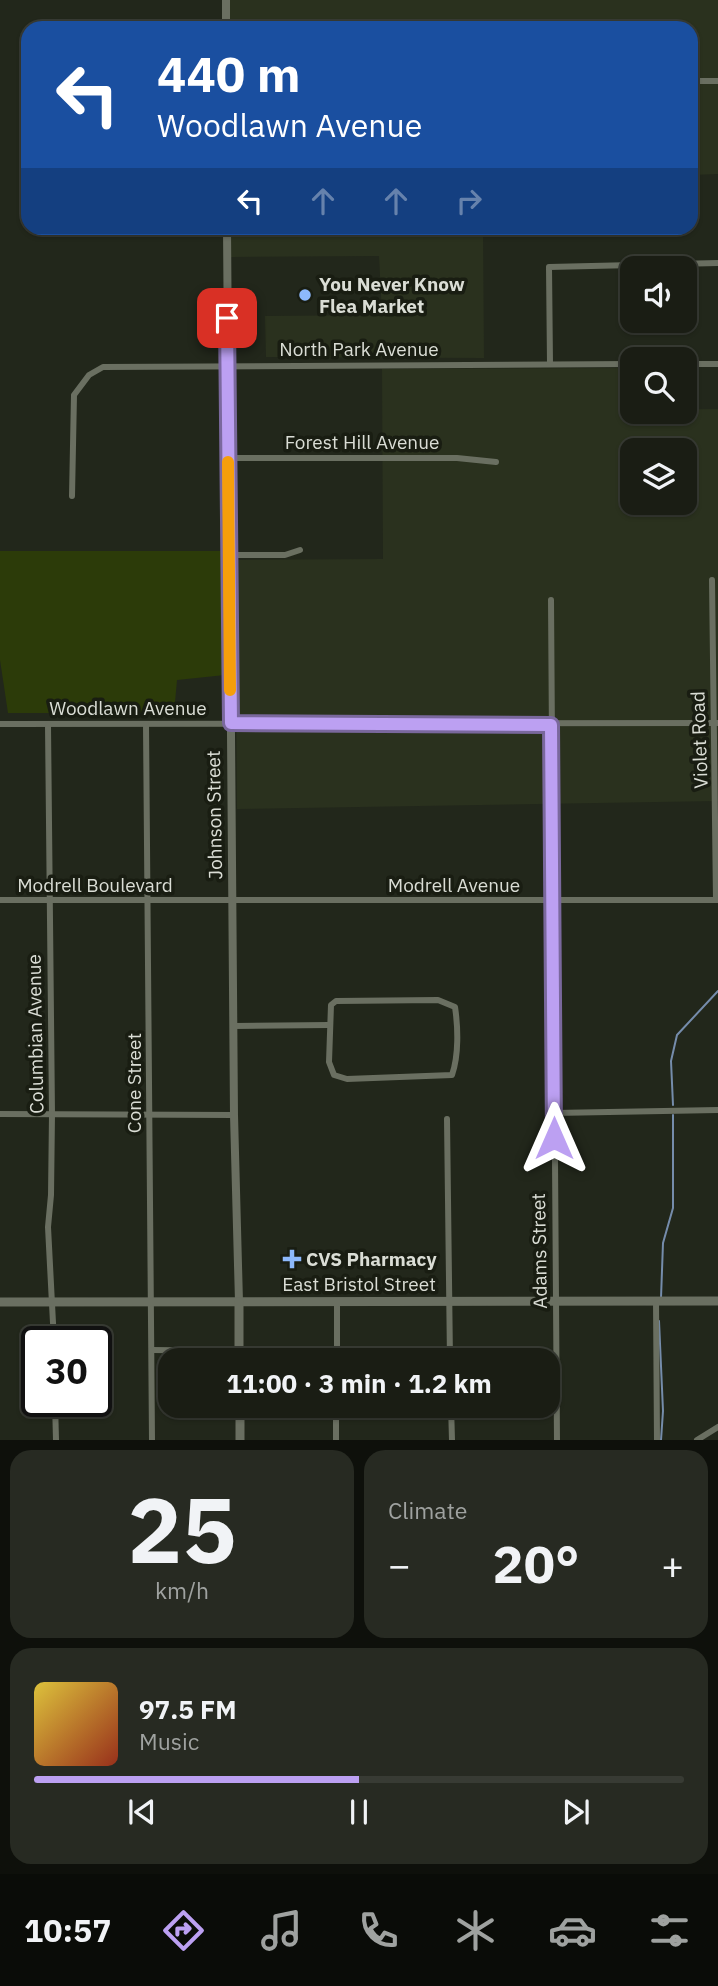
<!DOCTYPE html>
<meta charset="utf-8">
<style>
:root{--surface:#1a1d14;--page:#272a22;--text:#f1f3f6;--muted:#9fa2a0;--line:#383b34;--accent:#bca0f2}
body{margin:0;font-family:"IBM Plex Sans",sans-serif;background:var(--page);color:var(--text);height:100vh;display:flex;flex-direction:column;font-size:26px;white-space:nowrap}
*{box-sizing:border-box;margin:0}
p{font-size:23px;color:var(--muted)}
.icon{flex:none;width:38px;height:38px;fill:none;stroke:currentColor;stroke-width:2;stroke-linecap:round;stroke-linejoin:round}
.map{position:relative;height:1440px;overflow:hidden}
.details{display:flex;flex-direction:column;gap:10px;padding:10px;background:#0e100b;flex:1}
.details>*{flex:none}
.top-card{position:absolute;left:21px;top:21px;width:677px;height:214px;border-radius:21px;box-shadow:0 2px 5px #0004,0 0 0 2px var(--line);background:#1a4fa0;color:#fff;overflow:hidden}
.fabs{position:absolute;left:620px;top:256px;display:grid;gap:14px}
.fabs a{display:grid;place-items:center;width:77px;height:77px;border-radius:14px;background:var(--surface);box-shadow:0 2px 5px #0004,0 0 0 2px var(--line);font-size:35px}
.speed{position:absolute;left:21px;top:1326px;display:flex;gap:14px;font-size:35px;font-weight:700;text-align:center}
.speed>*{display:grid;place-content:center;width:91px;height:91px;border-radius:50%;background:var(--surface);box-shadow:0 2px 5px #0004,0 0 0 2px var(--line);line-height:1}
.speed .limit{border:4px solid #111;border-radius:10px;background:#fff;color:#111}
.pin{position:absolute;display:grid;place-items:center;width:60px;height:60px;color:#fff;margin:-30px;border-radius:14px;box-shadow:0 4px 10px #0006}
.me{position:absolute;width:77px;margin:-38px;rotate:0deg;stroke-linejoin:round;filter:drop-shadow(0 0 5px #0008)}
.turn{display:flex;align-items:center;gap:24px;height:147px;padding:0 21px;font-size:32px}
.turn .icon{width:91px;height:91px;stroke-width:2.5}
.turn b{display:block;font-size:49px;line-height:60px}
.lanes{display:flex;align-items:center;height:66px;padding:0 21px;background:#0003;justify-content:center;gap:35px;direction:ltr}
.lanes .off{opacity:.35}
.big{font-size:52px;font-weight:700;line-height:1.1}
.details .widget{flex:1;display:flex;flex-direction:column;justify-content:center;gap:10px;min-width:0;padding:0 24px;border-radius:21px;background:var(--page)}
.details .dial{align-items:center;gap:0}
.dial b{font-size:91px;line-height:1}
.song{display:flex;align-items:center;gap:21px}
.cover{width:84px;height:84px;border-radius:10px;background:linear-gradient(135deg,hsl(50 70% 55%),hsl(10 70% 35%))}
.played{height:7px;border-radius:4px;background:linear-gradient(90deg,var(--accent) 50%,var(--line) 50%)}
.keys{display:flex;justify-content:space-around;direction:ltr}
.heat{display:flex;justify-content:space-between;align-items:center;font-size:38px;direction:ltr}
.details .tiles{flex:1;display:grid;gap:10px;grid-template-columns:1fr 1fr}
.widget:last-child{grid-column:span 2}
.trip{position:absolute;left:158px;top:1348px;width:402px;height:70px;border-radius:21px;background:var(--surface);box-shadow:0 2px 5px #0004,0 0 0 2px var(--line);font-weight:700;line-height:70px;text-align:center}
.tabs{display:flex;height:112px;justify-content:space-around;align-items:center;background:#0a0c08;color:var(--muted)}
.tabs .icon{width:49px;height:49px}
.tabs .selected{color:var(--accent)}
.tabs b{font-size:32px;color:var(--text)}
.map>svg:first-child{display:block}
.built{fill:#2a311e;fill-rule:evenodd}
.green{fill:#2c3b09}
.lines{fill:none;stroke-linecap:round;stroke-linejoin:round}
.stream{stroke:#758cab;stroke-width:2}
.minor{stroke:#6a6f61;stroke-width:6}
.tertiary{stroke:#6a6f61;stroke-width:8}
.secondary{stroke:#6a6f61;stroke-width:9}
.route-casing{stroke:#7a689d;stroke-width:18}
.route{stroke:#bca0f2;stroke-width:12}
.slow{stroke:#f59e0b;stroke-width:12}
.poi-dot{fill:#8db9fc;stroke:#191d12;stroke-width:2.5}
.labels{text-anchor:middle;stroke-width:7;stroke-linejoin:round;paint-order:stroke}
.poi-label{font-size:19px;font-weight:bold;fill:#daddd5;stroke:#191d12;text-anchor:start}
.street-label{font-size:19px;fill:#daddd5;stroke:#191d12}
</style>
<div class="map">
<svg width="718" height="1440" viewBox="0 0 718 1440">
<rect width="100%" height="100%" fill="#22271b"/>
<!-- built -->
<g class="built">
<polygon points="230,0 718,0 718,174 691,175 691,28 230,28"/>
<polygon points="231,228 483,228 484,358 266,357 265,316 382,315 379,256 231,257"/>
<path d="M627,368V410L718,409V801L237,809L235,560L383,559L382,369ZM632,450H684V502H632Z"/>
</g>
<!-- green -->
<polygon class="green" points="0,551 224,551 225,675 177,680 174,713 8,713 0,660"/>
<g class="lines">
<!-- stream -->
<g class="stream">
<polyline points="673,1105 671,1061 677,1035 718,991"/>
<polyline points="661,1298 663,1243 673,1208 673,1115"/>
<polyline points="659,1321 663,1411 661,1440"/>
</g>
<!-- minor -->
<g class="minor">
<polyline points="691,81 718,81"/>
<polyline points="550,364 549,267 718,263"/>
<polyline points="684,364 718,364"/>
<polyline points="228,458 457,458 496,462"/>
<polyline points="72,496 74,395 89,375 103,367 632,364"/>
<polyline points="229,555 285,555 300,550"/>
<polyline points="712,580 716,900"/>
<polyline points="551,600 557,1440"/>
<polyline points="0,724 718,723"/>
<polyline points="48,725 52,1114 51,1195 48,1227 54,1342"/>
<polyline points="146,725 152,1440"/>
<polyline points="0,900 718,900"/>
<path d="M438,1000L455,1007C458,1027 459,1055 452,1075L347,1079L334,1075L329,1062L331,1005L336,1001Z"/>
<polyline points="234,1026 329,1025"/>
<polyline points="554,1113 718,1110"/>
<polyline points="0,1114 234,1115"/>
<polyline points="447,1119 450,1360"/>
<polyline points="656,1301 657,1440"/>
<polyline points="152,1350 239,1351"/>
<polyline points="337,1360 337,1302"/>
<polyline points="55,1402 56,1440"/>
<polyline points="451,1405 452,1440"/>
<polyline points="336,1440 336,1405"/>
<polyline points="697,1440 718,1427"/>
</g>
<!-- tertiary -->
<g class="tertiary">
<polyline points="226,0 226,28"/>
<polyline points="227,228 234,1115 239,1302"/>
</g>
<!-- secondary -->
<g class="secondary">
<polyline points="0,1302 718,1301"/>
<polyline points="239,1302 239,1360"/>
<polyline points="240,1405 240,1440"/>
</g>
</g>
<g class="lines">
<!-- route casing -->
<g class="route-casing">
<polyline id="route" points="227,318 231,723 551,725 554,1138"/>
</g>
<!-- route -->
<use href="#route" class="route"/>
<!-- slow -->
<polyline class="slow" points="228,462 230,690"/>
</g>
<!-- markers -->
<g class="poi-dot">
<circle cx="305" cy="295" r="7"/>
<path d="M288.5 1248.5h7v7h7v7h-7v7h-7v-7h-7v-7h7z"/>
</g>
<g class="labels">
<!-- poi labels -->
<g class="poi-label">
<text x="319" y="291">You Never Know<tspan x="319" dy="22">Flea Market</tspan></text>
<text x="306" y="1266">CVS Pharmacy</text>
</g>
<!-- street labels -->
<g class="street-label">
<text x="359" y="356">North Park Avenue</text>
<text x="362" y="449">Forest Hill Avenue</text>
<text x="128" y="715">Woodlawn Avenue</text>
<text transform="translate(699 740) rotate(-92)" y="7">Violet Road</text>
<text transform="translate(214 815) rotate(-91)" y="7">Johnson Street</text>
<text x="95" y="892">Modrell Boulevard</text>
<text x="454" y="892">Modrell Avenue</text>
<text transform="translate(35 1034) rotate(-91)" y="7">Columbian Avenue</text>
<text transform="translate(134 1083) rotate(-90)" y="7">Cone Street</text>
<text transform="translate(539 1251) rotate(-91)" y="7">Adams Street</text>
<text x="359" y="1291">East Bristol Street</text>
</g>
</g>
</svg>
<div class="fabs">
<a><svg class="icon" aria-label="sound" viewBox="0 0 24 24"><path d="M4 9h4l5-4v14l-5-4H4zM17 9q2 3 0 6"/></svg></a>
<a><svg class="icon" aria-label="search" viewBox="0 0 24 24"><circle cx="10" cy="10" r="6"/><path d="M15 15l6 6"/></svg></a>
<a><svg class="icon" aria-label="layers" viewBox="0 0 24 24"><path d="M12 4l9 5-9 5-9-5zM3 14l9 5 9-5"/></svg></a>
</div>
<div class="speed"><div class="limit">30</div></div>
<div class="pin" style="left:227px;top:318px;background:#d93025"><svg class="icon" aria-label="arrive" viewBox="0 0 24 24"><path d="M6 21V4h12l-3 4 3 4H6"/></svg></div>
<svg class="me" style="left:554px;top:1138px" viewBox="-20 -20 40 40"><path d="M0-17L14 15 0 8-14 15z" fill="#bca0f2" stroke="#fff" stroke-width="4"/></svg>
<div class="trip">11:00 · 3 min · 1.2 km</div>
<div class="top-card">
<div class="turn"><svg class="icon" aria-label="left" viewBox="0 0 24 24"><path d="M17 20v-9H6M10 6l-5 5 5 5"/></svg><div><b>440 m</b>Woodlawn Avenue</div></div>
<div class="lanes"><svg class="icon" aria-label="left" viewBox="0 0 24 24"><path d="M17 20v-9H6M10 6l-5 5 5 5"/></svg><svg class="icon off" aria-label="ahead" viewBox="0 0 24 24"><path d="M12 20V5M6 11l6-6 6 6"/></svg><svg class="icon off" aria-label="ahead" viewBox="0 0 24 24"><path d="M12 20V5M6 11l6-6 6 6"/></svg><svg class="icon off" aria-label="right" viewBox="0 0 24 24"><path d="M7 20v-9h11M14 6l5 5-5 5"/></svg></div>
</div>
</div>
<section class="details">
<div class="tiles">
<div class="widget dial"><b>25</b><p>km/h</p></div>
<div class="widget"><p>Climate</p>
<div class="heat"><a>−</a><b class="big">20°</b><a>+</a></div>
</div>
<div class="widget">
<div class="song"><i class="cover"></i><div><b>97.5 FM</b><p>Music</p></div></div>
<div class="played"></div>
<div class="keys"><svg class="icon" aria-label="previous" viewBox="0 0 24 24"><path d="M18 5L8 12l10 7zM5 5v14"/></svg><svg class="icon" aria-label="pause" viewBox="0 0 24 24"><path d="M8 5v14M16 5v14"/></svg><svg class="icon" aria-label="next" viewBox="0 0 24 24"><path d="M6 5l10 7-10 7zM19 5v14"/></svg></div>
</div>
</div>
</section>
<nav class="tabs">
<b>10:57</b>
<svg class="icon selected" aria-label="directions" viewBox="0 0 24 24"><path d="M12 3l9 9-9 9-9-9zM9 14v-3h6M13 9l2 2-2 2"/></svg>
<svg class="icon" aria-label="music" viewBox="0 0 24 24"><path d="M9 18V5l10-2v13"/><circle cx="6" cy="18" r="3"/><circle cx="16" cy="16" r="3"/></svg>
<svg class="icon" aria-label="phone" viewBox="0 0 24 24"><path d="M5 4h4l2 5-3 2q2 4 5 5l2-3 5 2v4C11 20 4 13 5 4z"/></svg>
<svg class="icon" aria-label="climate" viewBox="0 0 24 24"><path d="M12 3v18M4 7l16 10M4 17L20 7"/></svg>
<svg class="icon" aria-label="car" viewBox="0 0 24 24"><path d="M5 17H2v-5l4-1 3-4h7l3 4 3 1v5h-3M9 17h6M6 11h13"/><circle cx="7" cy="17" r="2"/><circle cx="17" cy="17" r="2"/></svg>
<svg class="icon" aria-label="filters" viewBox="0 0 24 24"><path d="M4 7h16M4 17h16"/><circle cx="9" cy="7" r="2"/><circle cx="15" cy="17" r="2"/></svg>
</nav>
